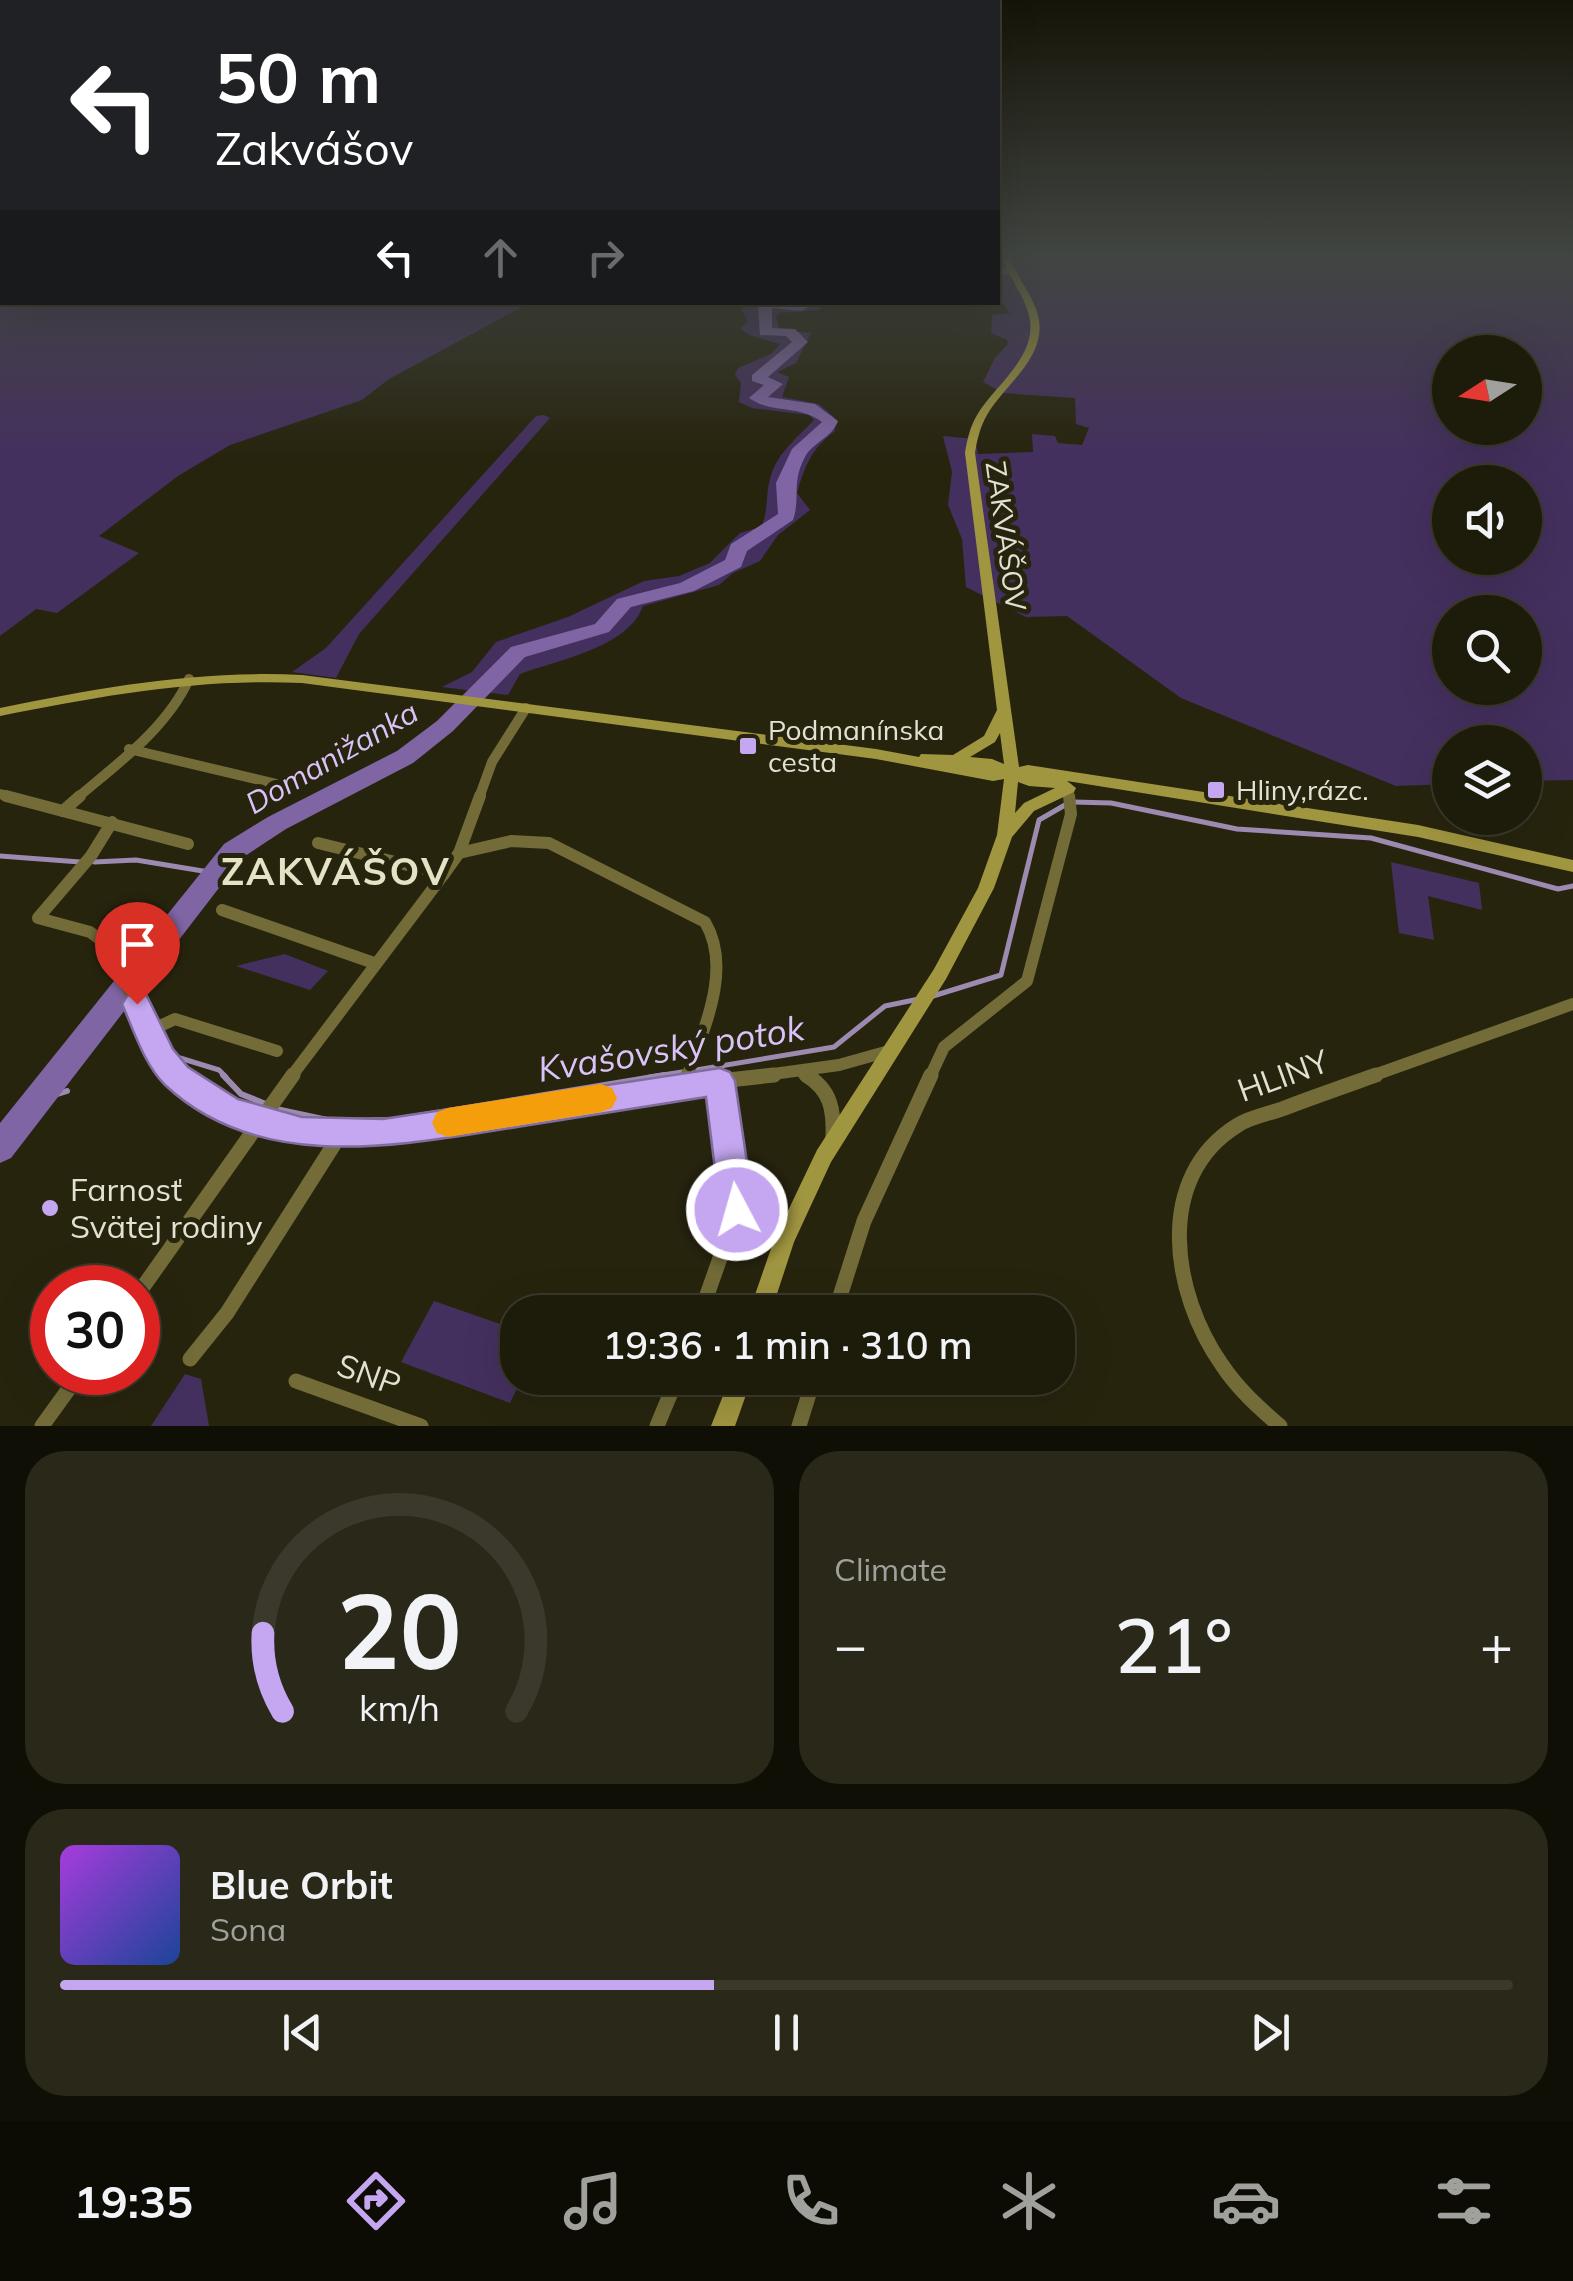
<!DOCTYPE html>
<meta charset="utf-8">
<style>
:root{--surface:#1d1b0a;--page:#2a2818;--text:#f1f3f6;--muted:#a0a19c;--line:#3b392b;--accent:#c5a7f1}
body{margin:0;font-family:Mulish,sans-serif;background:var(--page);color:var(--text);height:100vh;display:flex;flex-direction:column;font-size:38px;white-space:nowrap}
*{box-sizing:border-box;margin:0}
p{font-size:32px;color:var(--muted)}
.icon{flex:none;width:55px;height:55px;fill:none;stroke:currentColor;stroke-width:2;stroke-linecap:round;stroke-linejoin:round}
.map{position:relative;height:1426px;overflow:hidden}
.panel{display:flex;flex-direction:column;gap:25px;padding:25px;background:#100f06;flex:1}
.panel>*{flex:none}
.hud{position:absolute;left:0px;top:0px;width:1000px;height:305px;box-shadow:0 10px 40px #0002,0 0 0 2px var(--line);background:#202124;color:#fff;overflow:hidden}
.needle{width:65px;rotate:258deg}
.buttons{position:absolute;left:1432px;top:335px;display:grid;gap:20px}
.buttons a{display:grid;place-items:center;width:110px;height:110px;border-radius:50%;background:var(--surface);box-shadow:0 10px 40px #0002,0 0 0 2px var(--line);font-size:50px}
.speed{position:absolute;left:30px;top:1265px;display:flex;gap:20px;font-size:50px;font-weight:700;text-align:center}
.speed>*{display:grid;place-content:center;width:130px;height:130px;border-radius:50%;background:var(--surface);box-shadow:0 10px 40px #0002,0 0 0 2px var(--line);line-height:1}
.speed .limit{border:15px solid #d22;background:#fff;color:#111}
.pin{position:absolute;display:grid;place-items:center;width:85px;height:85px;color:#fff;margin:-102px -42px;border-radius:50% 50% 50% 0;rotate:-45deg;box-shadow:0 0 10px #0007}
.pin .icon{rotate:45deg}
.me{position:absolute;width:110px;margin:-55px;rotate:354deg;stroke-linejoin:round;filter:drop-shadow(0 0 8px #0008)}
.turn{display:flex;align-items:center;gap:35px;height:210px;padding:0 50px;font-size:45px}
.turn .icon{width:130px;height:130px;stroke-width:2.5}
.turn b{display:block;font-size:70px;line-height:85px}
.lanes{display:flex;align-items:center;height:95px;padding:0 50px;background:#0003;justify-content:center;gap:50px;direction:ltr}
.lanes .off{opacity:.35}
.big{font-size:75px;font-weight:600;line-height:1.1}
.panel .card{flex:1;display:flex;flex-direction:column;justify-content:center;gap:15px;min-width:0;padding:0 35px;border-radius:40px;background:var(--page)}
.panel .dial{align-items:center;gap:0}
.dial svg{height:260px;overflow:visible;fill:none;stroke:var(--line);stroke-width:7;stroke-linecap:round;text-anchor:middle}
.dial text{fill:var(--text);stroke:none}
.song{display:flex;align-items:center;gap:30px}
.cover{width:120px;height:120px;border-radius:15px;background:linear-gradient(135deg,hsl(280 70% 55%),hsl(220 70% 35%))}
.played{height:10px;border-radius:5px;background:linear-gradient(90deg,var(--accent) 45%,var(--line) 45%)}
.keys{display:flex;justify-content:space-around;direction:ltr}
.heat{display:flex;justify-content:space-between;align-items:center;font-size:55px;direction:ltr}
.panel .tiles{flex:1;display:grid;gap:25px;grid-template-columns:1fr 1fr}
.card:last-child{grid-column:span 2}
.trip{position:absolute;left:500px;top:1295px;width:575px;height:100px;border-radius:40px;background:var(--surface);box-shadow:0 10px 40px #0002,0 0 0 2px var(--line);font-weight:600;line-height:100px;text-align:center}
.dock{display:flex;height:160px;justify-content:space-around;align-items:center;background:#0c0b04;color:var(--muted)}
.dock .icon{width:70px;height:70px}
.dock .selected{color:var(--accent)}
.dock b{font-size:45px;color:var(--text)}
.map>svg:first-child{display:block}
.green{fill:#44305e;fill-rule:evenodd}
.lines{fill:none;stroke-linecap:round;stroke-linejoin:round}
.stream-far1{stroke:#9d8ab1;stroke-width:5}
.stream{stroke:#9d8ab1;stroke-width:6}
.river{fill:#7f65a3;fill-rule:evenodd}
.street-far3{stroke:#736c39;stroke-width:6}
.street-far2{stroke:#736c39;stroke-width:10}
.street-far1{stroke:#736c39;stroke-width:12}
.street{stroke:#736c39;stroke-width:15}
.secondary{fill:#a19640;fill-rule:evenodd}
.route{fill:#c5a7f1;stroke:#806d9d;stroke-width:2.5}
.slow{fill:#f59e0b}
.poi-dot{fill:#c5a7f1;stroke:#27240e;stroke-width:4}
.labels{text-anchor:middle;stroke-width:10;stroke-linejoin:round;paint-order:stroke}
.street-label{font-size:28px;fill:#e2e1d3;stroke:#27240e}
.poi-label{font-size:28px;fill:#e2e1d3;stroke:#27240e;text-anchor:start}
.water-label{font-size:30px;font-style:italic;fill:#d9c3f9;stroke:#27240e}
.near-street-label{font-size:32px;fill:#e2e1d3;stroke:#27240e}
.near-poi-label{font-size:32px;fill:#e2e1d3;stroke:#27240e;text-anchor:start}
.near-water-label{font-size:35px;font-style:italic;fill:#d9c3f9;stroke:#27240e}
.district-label{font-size:38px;font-weight:bold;letter-spacing:2.5px;fill:#e5e2c6;stroke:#27240e}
</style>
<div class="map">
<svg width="1573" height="1426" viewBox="0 0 1573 1426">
<rect width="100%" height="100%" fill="#27240e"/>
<!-- green -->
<g class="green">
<polygon points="0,255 2,302 529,303 389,379 362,400 230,445 178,476 99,536 139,553 57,613 36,609 0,636"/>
<path d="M998,255H1573V780L1525,781V742H1450V784L1396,786L1181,698L1067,616L1026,617L966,587L962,539L948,505L952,472L943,436L975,439L978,454L1033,452L1032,434L1055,436L1058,443L1082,445L1089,428L1076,424L1075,398L1003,393L983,382L995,358L1008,344L1007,340L991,333L992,315L1010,313L998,296ZM1450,352H1525V428H1450ZM1450,482H1525V558H1450ZM1450,612H1525V688H1450Z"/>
<path d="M748,303H824L819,310L779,313L776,317L780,330L811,333L796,363L777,372L789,377L782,397L819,404L834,417L835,431C812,448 805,465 797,493L810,510L778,535L760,561L733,573L719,585L643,606C628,648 557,660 520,674L508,695L442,687L472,672L496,642L568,617L644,581L679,576L710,563L740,533L761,527C769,510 765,497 770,479C776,454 797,438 814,420L809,415L752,408L739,402L741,383L735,375L738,368L771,354L780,344L749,335L740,328L748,322L741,309Z"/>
<polygon points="544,415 550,418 359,634 336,678 292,672 326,648 536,416"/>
<polygon points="1391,862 1479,883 1482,910 1428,896 1434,940 1399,933"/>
<polygon points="285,954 328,971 310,990 236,966"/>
<polygon points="434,1301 517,1330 518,1378 522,1378 510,1403 401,1362"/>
<polygon points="185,1374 201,1379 209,1426 151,1426"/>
</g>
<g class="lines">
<!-- stream-far1 -->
<g class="stream-far1">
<polyline points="1073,802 1111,803 1237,829 1371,838 1558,889 1573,886"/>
<polyline points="0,856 80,862"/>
<polyline points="94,862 136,860 215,873"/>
<polyline points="933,996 1001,975 1039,820 1065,805"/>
<polyline points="180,1058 219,1070 226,1077"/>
<polyline points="696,1070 834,1047 885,1006 919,999"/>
<polyline points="650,1077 682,1072"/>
</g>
<!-- stream -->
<g class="stream">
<polyline points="223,1075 241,1094 268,1105"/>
<polyline points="38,1100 67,1091"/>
<polyline points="276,1109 332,1121 394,1120 665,1075"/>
</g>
<!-- river -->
<path class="river" d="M763,302H818L801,311L772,308V328L795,329L808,342L768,377L783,384L768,397L815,404L838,421C832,438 813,442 805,457C791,483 801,497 793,520L747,551L741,567L694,591L631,607L609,632L525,657L453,731L413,763L286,829L242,858L11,1158L0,1163V1123L224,844L268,817L397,751L437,721L511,647L595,624L617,599L680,583L725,560L731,544L778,514L776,483L792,449L822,422C799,404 771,414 749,398L764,385L752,381V375L792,342L786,336L760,335L758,306Z"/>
<!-- street-far3 -->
<polyline class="street-far3" points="998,271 1011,272"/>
<!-- street-far2 -->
<g class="street-far2">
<polyline points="129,749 285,786"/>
<polyline points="1068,788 1069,798"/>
<polyline points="0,794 16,798"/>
<path d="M77,798C117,764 167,728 189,679"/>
<polyline points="479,798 492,762 526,708"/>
</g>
<!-- street-far1 -->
<g class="street-far1">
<polyline points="6,796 188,844"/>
<polyline points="63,811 80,796"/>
<polyline points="112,822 91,856 38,918 90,932 109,946 151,1040 179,1077"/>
<polyline points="318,843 444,874 459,853 480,796"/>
<path d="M459,853L511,841L549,843L705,922C733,969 703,1030 687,1077"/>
<polyline points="222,910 374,963"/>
<polyline points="149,1031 175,1019 277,1051"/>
<polyline points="803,1073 810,1077"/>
<polyline points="291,1077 444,874"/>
<polyline points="751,1077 839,1065 889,1051"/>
<polyline points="930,1077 944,1047 1027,981 1071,814 1069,796"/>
<polyline points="1369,1077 1573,1004"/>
</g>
<!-- street -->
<g class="street">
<path d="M177,1075C228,1130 312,1135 383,1133L647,1089L774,1075"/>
<path d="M806,1075C831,1090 834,1110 833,1137"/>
<polyline points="685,1084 688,1075"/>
<polyline points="138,1294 293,1075"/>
<polyline points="701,1312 737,1210 719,1081"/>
<polyline points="835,1312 864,1221 931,1075"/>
<polyline points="190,1359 227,1313 340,1135"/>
<polyline points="296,1381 421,1426"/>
<polyline points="42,1426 81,1372"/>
<polyline points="657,1426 677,1378"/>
<polyline points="799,1426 814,1378"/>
<path d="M1280,1426C1258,1407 1238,1389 1222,1365C1172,1294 1153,1177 1238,1125C1250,1117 1268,1114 1282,1109C1313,1097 1345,1086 1376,1075"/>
</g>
<!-- secondary -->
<g class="secondary">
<path d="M1002,255H1010C1016,278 1035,297 1039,320C1045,359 1004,385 987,415C980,427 977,440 975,453L1019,767L1028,765L1418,825L1573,860V872L1418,837L1067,781L1076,788L1074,792L1034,811L1012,837L994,888L946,979L831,1162L794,1242L771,1312H749L774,1240L817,1150L934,969L978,888L997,835L1004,779L993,781L876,759L302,683C199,678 100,696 0,716V708C101,687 199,670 302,675L876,749L919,757L921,754L953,755L984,736L997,710L965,453C967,440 970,427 977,415C994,386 1035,359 1030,321C1027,297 1008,279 1002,255ZM1000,733L1004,764L992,759L970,757L995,742ZM1018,782L1029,786L1055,788L1024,803L1015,813Z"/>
<polygon points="730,1378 752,1378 735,1426 711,1426"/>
</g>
</g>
<!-- sky -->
<linearGradient id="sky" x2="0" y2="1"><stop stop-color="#151408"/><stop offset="0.56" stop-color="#414541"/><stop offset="1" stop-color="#414541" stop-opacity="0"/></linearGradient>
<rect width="1573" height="455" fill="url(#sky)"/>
<!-- route -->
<path class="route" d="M137,992L147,996L173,1049L188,1067L238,1099L302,1117L383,1119L720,1068L730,1072L735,1081L754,1210L749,1221L737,1226L725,1221L720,1210L706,1097C643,1107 580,1117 517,1127C401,1145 261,1175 165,1085C144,1064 134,1031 122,1004L127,996Z"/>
<!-- slow -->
<polygon class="slow" points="601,1084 612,1088 617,1098 612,1108 601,1112 448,1137 437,1133 432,1123 437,1112 448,1108"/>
<!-- markers -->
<g class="poi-dot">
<rect x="738" y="736" width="20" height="20" rx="5"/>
<rect x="1206" y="780" width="20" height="20" rx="5"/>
<circle cx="50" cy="1208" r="10"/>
</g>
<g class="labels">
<!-- street labels -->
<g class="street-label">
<text transform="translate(1006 536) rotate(82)" y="10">ZAKVÁŠOV</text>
</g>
<!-- poi labels -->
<g class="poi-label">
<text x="768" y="740">Podmanínska<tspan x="768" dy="32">cesta</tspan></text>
<text x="1236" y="800">Hliny,rázc.</text>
</g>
<!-- water labels -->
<g class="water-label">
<text transform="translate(332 758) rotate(-30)" y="10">Domanižanka</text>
</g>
<!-- near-street labels -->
<g class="near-street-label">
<text transform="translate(1283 1076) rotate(-20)" y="11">HLINY</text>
<text transform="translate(369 1375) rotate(20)" y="11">SNP</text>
</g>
<!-- near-poi labels -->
<g class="near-poi-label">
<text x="70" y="1201">Farnosť<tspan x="70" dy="37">Svätej rodiny</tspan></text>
</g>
<!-- near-water labels -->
<g class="near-water-label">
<text transform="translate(671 1049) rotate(-9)" y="12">Kvašovský potok</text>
</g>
<!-- district labels -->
<g class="district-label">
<text x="336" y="885">ZAKVÁŠOV</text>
</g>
</g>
</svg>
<div class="buttons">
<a><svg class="needle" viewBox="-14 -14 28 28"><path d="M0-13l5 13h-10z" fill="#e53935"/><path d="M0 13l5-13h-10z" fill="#a0a19c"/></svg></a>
<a><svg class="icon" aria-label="sound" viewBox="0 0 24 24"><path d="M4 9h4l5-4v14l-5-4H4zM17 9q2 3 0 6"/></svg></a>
<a><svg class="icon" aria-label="search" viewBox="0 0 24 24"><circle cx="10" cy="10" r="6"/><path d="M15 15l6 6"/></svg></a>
<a><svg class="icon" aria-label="layers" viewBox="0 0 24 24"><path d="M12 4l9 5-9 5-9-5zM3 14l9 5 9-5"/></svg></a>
</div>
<div class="speed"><div class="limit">30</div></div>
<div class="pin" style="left:137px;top:1004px;background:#d93025"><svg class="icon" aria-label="arrive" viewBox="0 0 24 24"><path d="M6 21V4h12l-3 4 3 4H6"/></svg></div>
<svg class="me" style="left:737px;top:1210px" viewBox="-20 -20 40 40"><circle r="17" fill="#c5a7f1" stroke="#fff" stroke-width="3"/><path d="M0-11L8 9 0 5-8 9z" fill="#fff"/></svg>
<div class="trip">19:36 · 1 min · 310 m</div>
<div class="hud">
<div class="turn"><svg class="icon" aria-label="left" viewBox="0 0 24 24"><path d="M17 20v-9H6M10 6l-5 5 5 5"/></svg><div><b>50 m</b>Zakvášov</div></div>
<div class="lanes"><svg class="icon" aria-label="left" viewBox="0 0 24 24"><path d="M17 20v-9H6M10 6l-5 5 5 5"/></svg><svg class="icon off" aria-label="ahead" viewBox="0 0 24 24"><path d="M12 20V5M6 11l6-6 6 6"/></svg><svg class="icon off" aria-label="right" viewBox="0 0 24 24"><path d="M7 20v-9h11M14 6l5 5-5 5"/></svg></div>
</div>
</div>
<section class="panel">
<div class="tiles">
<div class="card dial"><svg viewBox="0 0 100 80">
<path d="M14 69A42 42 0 1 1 86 69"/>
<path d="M14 69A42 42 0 0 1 8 45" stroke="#c5a7f1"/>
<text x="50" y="56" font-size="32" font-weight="700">20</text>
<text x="50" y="72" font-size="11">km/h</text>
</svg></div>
<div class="card"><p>Climate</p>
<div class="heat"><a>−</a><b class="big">21°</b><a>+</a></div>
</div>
<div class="card">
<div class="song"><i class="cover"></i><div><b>Blue Orbit</b><p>Sona</p></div></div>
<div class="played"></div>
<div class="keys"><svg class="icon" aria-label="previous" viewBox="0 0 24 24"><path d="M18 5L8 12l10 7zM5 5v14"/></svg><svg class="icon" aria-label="pause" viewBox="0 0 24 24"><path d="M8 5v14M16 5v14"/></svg><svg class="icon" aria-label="next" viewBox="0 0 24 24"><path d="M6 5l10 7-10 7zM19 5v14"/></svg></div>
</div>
</div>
</section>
<nav class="dock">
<b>19:35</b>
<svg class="icon selected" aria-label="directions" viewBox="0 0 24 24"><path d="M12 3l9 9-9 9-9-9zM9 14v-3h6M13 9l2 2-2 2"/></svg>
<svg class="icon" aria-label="music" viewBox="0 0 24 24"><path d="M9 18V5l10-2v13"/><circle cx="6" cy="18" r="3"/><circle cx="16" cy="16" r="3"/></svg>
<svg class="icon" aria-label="phone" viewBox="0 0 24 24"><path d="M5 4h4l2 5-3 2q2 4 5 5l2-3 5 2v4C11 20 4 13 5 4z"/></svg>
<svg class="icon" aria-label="climate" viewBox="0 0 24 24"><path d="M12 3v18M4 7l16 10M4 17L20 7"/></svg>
<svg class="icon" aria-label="car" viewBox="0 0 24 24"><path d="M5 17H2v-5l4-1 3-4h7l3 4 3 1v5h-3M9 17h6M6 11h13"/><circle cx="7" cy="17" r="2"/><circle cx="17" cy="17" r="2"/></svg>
<svg class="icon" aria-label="filters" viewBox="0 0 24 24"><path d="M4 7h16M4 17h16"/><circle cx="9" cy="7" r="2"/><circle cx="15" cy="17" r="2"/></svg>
</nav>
